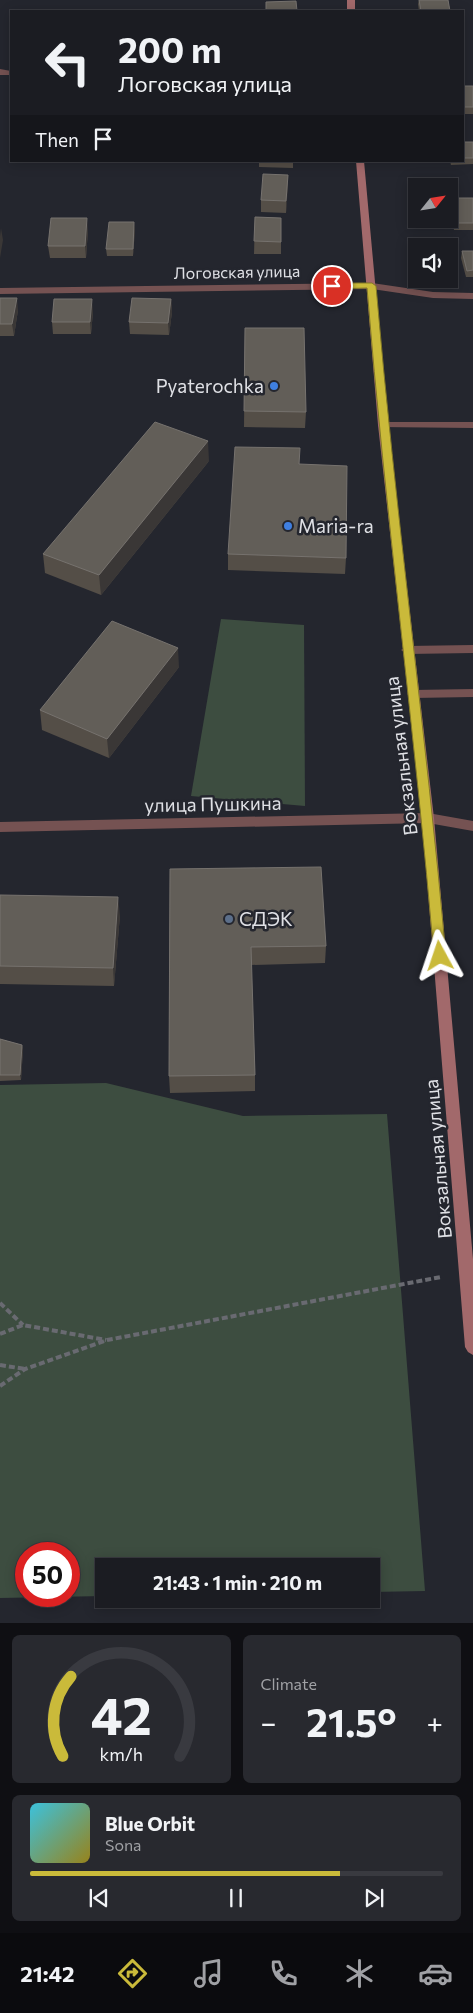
<!DOCTYPE html>
<meta charset="utf-8">
<style>
:root{--surface:#1b1c22;--page:#28292f;--text:#f1f3f6;--muted:#a0a1a5;--line:#393a40;--accent:#caba3a}
body{margin:0;font-family:Commissioner,sans-serif;background:var(--page);color:var(--text);height:100vh;display:flex;flex-direction:column;font-size:19px;white-space:nowrap}
*{box-sizing:border-box;margin:0}
p{font-size:16px;color:var(--muted)}
.icon{flex:none;width:28px;height:28px;fill:none;stroke:currentColor;stroke-width:2;stroke-linecap:round;stroke-linejoin:round}
.map{position:relative;height:1623px;overflow:hidden}
.drawer{display:flex;flex-direction:column;gap:12px;padding:12px;background:#0f0f13;flex:1}
.drawer>*{flex:none}
.hud{position:absolute;left:10px;top:10px;width:454px;height:152px;border-radius:0px;box-shadow:0 2px 12px #0003,0 0 0 1px var(--line);background:#1b1c22;color:var(--text);overflow:hidden}
.needle{width:32px;rotate:60deg}
.controls{position:absolute;left:408px;top:178px;display:grid;gap:10px}
.controls a{display:grid;place-items:center;width:50px;height:50px;border-radius:0px;background:var(--surface);box-shadow:0 2px 12px #0003,0 0 0 1px var(--line);font-size:25px}
.speed{position:absolute;left:15px;top:1542px;display:flex;gap:10px;font-size:25px;font-weight:700;text-align:center}
.speed>*{display:grid;place-content:center;width:65px;height:65px;border-radius:50%;background:var(--surface);box-shadow:0 2px 12px #0003,0 0 0 1px var(--line);line-height:1}
.speed .limit{border:8px solid #d22;background:#fff;color:#111}
.pin{position:absolute;display:grid;place-items:center;width:42px;height:42px;color:#fff;margin:-21px;border:2px solid #fff;border-radius:50%;box-shadow:0 1px 5px #0007}
.me{position:absolute;width:55px;margin:-28px;rotate:355deg;stroke-linejoin:round;filter:drop-shadow(0 0 4px #0008)}
.turn{display:flex;align-items:center;gap:18px;height:105px;padding:0 25px;font-size:22px}
.turn .icon{width:65px;height:65px;stroke-width:2.5}
.turn b{display:block;font-size:35px;line-height:42px}
.then{display:flex;align-items:center;height:48px;padding:0 25px;background:#0003;gap:10px;font-size:19px}
.big{font-size:38px;font-weight:700;line-height:1.1}
.drawer .tile{flex:1;display:flex;flex-direction:column;justify-content:center;gap:8px;min-width:0;padding:0 18px;border-radius:8px;background:var(--page)}
.drawer .dial{align-items:center;gap:0}
.dial svg{height:130px;overflow:visible;fill:none;stroke:var(--line);stroke-width:7;stroke-linecap:round;text-anchor:middle}
.dial text{fill:var(--text);stroke:none}
.song{display:flex;align-items:center;gap:15px}
.cover{width:60px;height:60px;border-radius:8px;background:linear-gradient(135deg,hsl(190 70% 55%),hsl(50 70% 35%))}
.played{height:5px;border-radius:2px;background:linear-gradient(90deg,var(--accent) 75%,var(--line) 75%)}
.keys{display:flex;justify-content:space-around;direction:ltr}
.heat{display:flex;justify-content:space-between;align-items:center;font-size:28px;direction:ltr}
.drawer .tiles{flex:1;display:grid;gap:12px;grid-template-columns:1fr 1fr}
.tile:last-child{grid-column:span 2}
.trip{position:absolute;left:95px;top:1558px;width:285px;height:50px;border-radius:0px;background:var(--surface);box-shadow:0 2px 12px #0003,0 0 0 1px var(--line);font-weight:700;line-height:50px;text-align:center}
.tab-bar{display:flex;height:80px;justify-content:space-around;align-items:center;background:#0b0b0e;color:var(--muted)}
.tab-bar .icon{width:35px;height:35px}
.tab-bar .current{color:var(--accent)}
.tab-bar b{font-size:22px;color:var(--text)}
.map>svg:first-child{display:block}
.green{fill:#3d4d40;fill-rule:evenodd}
.lines{fill:none;stroke-linecap:round;stroke-linejoin:round}
.path{stroke:#696a71;stroke-width:4;stroke-dasharray:6 3;stroke-linecap:butt}
.service{fill:#755252;fill-rule:evenodd}
.minor{fill:#755252;fill-rule:evenodd}
.secondary{fill:#a2696b;fill-rule:evenodd}
.wall{fill:#544e47}
.shaded-wall{fill:#3a3736}
.building{fill:#625e58;stroke:#76726e}
.route{fill:#caba3a;stroke:#837926}
.shop-dot{fill:#3f7fe0;stroke:#24262e;stroke-width:2}
.service-dot{fill:#5c6f8a;stroke:#24262e;stroke-width:2}
.labels{text-anchor:middle;stroke-width:5;stroke-linejoin:round;paint-order:stroke}
.far-street-label{font-size:16px;fill:#dfe0e5;stroke:#24262e}
.poi-label{font-size:19px;fill:#dfe0e5;stroke:#24262e;text-anchor:start}
.street-label{font-size:19px;fill:#dfe0e5;stroke:#24262e}
</style>
<div class="map">
<svg width="473" height="1623" viewBox="0 0 473 1623">
<rect width="100%" height="100%" fill="#24262e"/>
<!-- green -->
<g class="green">
<polygon points="221,619 304,625 305,806 191,796"/>
<path d="M106,1083L243,1116L387,1114L425,1591L371,1592V1566H104V1596L0,1598V1085ZM26,1554H69V1596H26Z"/>
</g>
<g class="lines">
<!-- path -->
<g class="path">
<polyline points="0,1303 23,1325"/>
<polyline points="0,1334 23,1325 106,1340"/>
<polyline points="0,1365 25,1369"/>
<polyline points="0,1386 25,1369 107,1340 441,1277"/>
</g>
<!-- service -->
<g class="service">
<polygon points="383,422 473,422 473,428 379,427 378,425 379,423"/>
<polygon points="473,645 473,653 407,654 401,650 407,646"/>
<polygon points="473,689 473,697 413,698 407,694 413,690"/>
</g>
<!-- minor -->
<g class="minor">
<polygon points="0,69 11,71 11,75 0,75"/>
<polygon points="372,283 433,292 473,293 473,299 433,298 372,289 0,294 0,288"/>
<polygon points="428,813 473,821 473,831 428,823 0,832 0,822"/>
</g>
<!-- secondary -->
<g class="secondary">
<rect x="347" y="0" width="8" height="11"/>
<polygon points="356,161 364,161 388,425 434,818 473,1259 473,1355 468,1352 465,1347 422,818 378,425"/>
</g>
</g>
<!-- wall -->
<g class="wall">
<polygon points="419,0 448,0 450,11 419,11 418,4"/>
<rect x="462" y="86" width="11" height="28"/>
<polygon points="462,142 473,142 473,164 451,165 450,161 462,161"/>
<polygon points="259,161 293,161 293,168 259,167"/>
<polygon points="288,175 286,213 261,212 261,200"/>
<polygon points="451,198 473,198 473,230 454,230 450,205"/>
<polygon points="255,217 281,218 281,254 254,254"/>
<polygon points="135,229 133,256 107,256 106,249"/>
<polygon points="88,230 86,258 50,258 48,246"/>
<polygon points="462,251 473,251 473,277 466,277 461,258"/>
<polygon points="0,298 18,310 14,336 0,336"/>
<polygon points="171,299 172,312 169,335 130,334 129,322"/>
<polygon points="93,312 91,334 53,334 52,322"/>
<polygon points="245,328 306,412 305,428 244,427"/>
<polygon points="209,461 101,595 45,573 43,554"/>
<polygon points="299,464 346,558 345,574 228,570 228,554"/>
<polygon points="179,667 109,758 42,730 40,710"/>
<polygon points="170,869 326,946 325,963 251,965 255,1075 255,1091 170,1093 169,1076"/>
<polygon points="0,895 120,915 114,986 0,984"/>
<polygon points="0,1039 22,1045 23,1050 21,1080 0,1081"/>
</g>
<!-- shaded-wall -->
<g class="shaded-wall">
<polygon points="288,175 288,187 286,213 286,201"/>
<polygon points="87,218 88,230 86,258 85,246"/>
<polygon points="134,222 135,229 133,256 133,249"/>
<polygon points="1,228 3,240 0,258 0,236"/>
<polygon points="17,298 18,310 14,336 12,324"/>
<polygon points="92,299 93,312 91,334 90,322"/>
<polygon points="171,299 172,312 169,335 168,323"/>
<polygon points="208,441 209,461 101,595 99,575"/>
<polygon points="178,648 179,667 109,758 107,739"/>
<polygon points="118,897 120,915 114,986 113,968"/>
<polygon points="22,1045 23,1050 21,1080 20,1075"/>
</g>
<!-- building -->
<g class="building">
<polygon points="419,0 448,0 450,11 421,11"/>
<polygon points="296,1 297,11 266,11 266,2"/>
<rect x="462" y="86" width="11" height="21"/>
<rect x="462" y="142" width="11" height="16"/>
<polygon points="263,174 288,175 286,201 261,200"/>
<polygon points="451,198 473,198 473,223 455,223"/>
<polygon points="255,217 281,218 281,242 254,241"/>
<polygon points="51,218 87,218 85,246 48,246"/>
<polygon points="109,222 134,222 133,249 106,249"/>
<polygon points="462,251 473,251 473,270 467,271"/>
<polygon points="0,298 17,298 12,324 0,324"/>
<polygon points="132,298 171,299 168,323 129,322"/>
<polygon points="54,299 92,299 90,322 52,322"/>
<polygon points="245,328 304,328 306,412 244,411"/>
<polygon points="155,422 208,441 99,575 43,554"/>
<polygon points="235,447 300,448 299,464 347,466 346,558 228,554"/>
<polygon points="112,621 178,648 107,739 40,710"/>
<polygon points="321,867 326,946 251,947 255,1075 169,1076 170,869"/>
<polygon points="0,895 118,897 113,968 0,966"/>
<polygon points="0,1039 22,1045 20,1075 0,1075"/>
</g>
<!-- route -->
<path class="route" d="M372,283L376,286C395,510 426,732 446,956L444,960H435L434,956C415,733 385,511 367,288L332,289L328,286L332,283Z"/>
<!-- markers -->
<g class="shop-dot">
<circle cx="274" cy="386" r="5"/>
<circle cx="288" cy="526" r="5"/>
</g>
<circle class="service-dot" cx="229" cy="919" r="5"/>
<g class="labels">
<!-- far-street labels -->
<g class="far-street-label">
<text transform="translate(237 272) rotate(-1)" y="6">Логовская улица</text>
</g>
<!-- poi labels -->
<g class="poi-label">
<text x="264" y="393" text-anchor="end">Pyaterochka</text>
<text x="298" y="533">Maria-ra</text>
<text x="239" y="926">СДЭК</text>
</g>
<!-- street labels -->
<g class="street-label">
<text transform="translate(401 756) rotate(-97)" y="7">Вокзальная улица</text>
<text transform="translate(213 804) rotate(-1)" y="7">улица Пушкина</text>
<text transform="translate(438 1159) rotate(-95)" y="7">Вокзальная улица</text>
</g>
</g>
</svg>
<div class="controls">
<a><svg class="needle" viewBox="-14 -14 28 28"><path d="M0-13l5 13h-10z" fill="#e53935"/><path d="M0 13l5-13h-10z" fill="#a0a1a5"/></svg></a>
<a><svg class="icon" aria-label="sound" viewBox="0 0 24 24"><path d="M4 9h4l5-4v14l-5-4H4zM17 9q2 3 0 6"/></svg></a>
</div>
<div class="speed"><div class="limit">50</div></div>
<div class="pin" style="left:332px;top:286px;background:#d93025"><svg class="icon" aria-label="arrive" viewBox="0 0 24 24"><path d="M6 21V4h12l-3 4 3 4H6"/></svg></div>
<svg class="me" style="left:440px;top:956px" viewBox="-20 -20 40 40"><path d="M0-17L14 15 0 8-14 15z" fill="#caba3a" stroke="#fff" stroke-width="4"/></svg>
<div class="trip">21:43 · 1 min · 210 m</div>
<div class="hud">
<div class="turn"><svg class="icon" aria-label="left" viewBox="0 0 24 24"><path d="M17 20v-9H6M10 6l-5 5 5 5"/></svg><div><b>200 m</b>Логовская улица</div></div>
<div class="then">Then<svg class="icon" aria-label="arrive" viewBox="0 0 24 24"><path d="M6 21V4h12l-3 4 3 4H6"/></svg></div>
</div>
</div>
<section class="drawer">
<div class="tiles">
<div class="tile dial"><svg viewBox="0 0 100 80">
<path d="M14 69A42 42 0 1 1 86 69"/>
<path d="M14 69A42 42 0 0 1 19 20" stroke="#caba3a"/>
<text x="50" y="56" font-size="32" font-weight="700">42</text>
<text x="50" y="72" font-size="11">km/h</text>
</svg></div>
<div class="tile"><p>Climate</p>
<div class="heat"><a>−</a><b class="big">21.5°</b><a>+</a></div>
</div>
<div class="tile">
<div class="song"><i class="cover"></i><div><b>Blue Orbit</b><p>Sona</p></div></div>
<div class="played"></div>
<div class="keys"><svg class="icon" aria-label="previous" viewBox="0 0 24 24"><path d="M18 5L8 12l10 7zM5 5v14"/></svg><svg class="icon" aria-label="pause" viewBox="0 0 24 24"><path d="M8 5v14M16 5v14"/></svg><svg class="icon" aria-label="next" viewBox="0 0 24 24"><path d="M6 5l10 7-10 7zM19 5v14"/></svg></div>
</div>
</div>
</section>
<nav class="tab-bar">
<b>21:42</b>
<svg class="icon current" aria-label="directions" viewBox="0 0 24 24"><path d="M12 3l9 9-9 9-9-9zM9 14v-3h6M13 9l2 2-2 2"/></svg>
<svg class="icon" aria-label="music" viewBox="0 0 24 24"><path d="M9 18V5l10-2v13"/><circle cx="6" cy="18" r="3"/><circle cx="16" cy="16" r="3"/></svg>
<svg class="icon" aria-label="phone" viewBox="0 0 24 24"><path d="M5 4h4l2 5-3 2q2 4 5 5l2-3 5 2v4C11 20 4 13 5 4z"/></svg>
<svg class="icon" aria-label="climate" viewBox="0 0 24 24"><path d="M12 3v18M4 7l16 10M4 17L20 7"/></svg>
<svg class="icon" aria-label="car" viewBox="0 0 24 24"><path d="M5 17H2v-5l4-1 3-4h7l3 4 3 1v5h-3M9 17h6M6 11h13"/><circle cx="7" cy="17" r="2"/><circle cx="17" cy="17" r="2"/></svg>
</nav>
